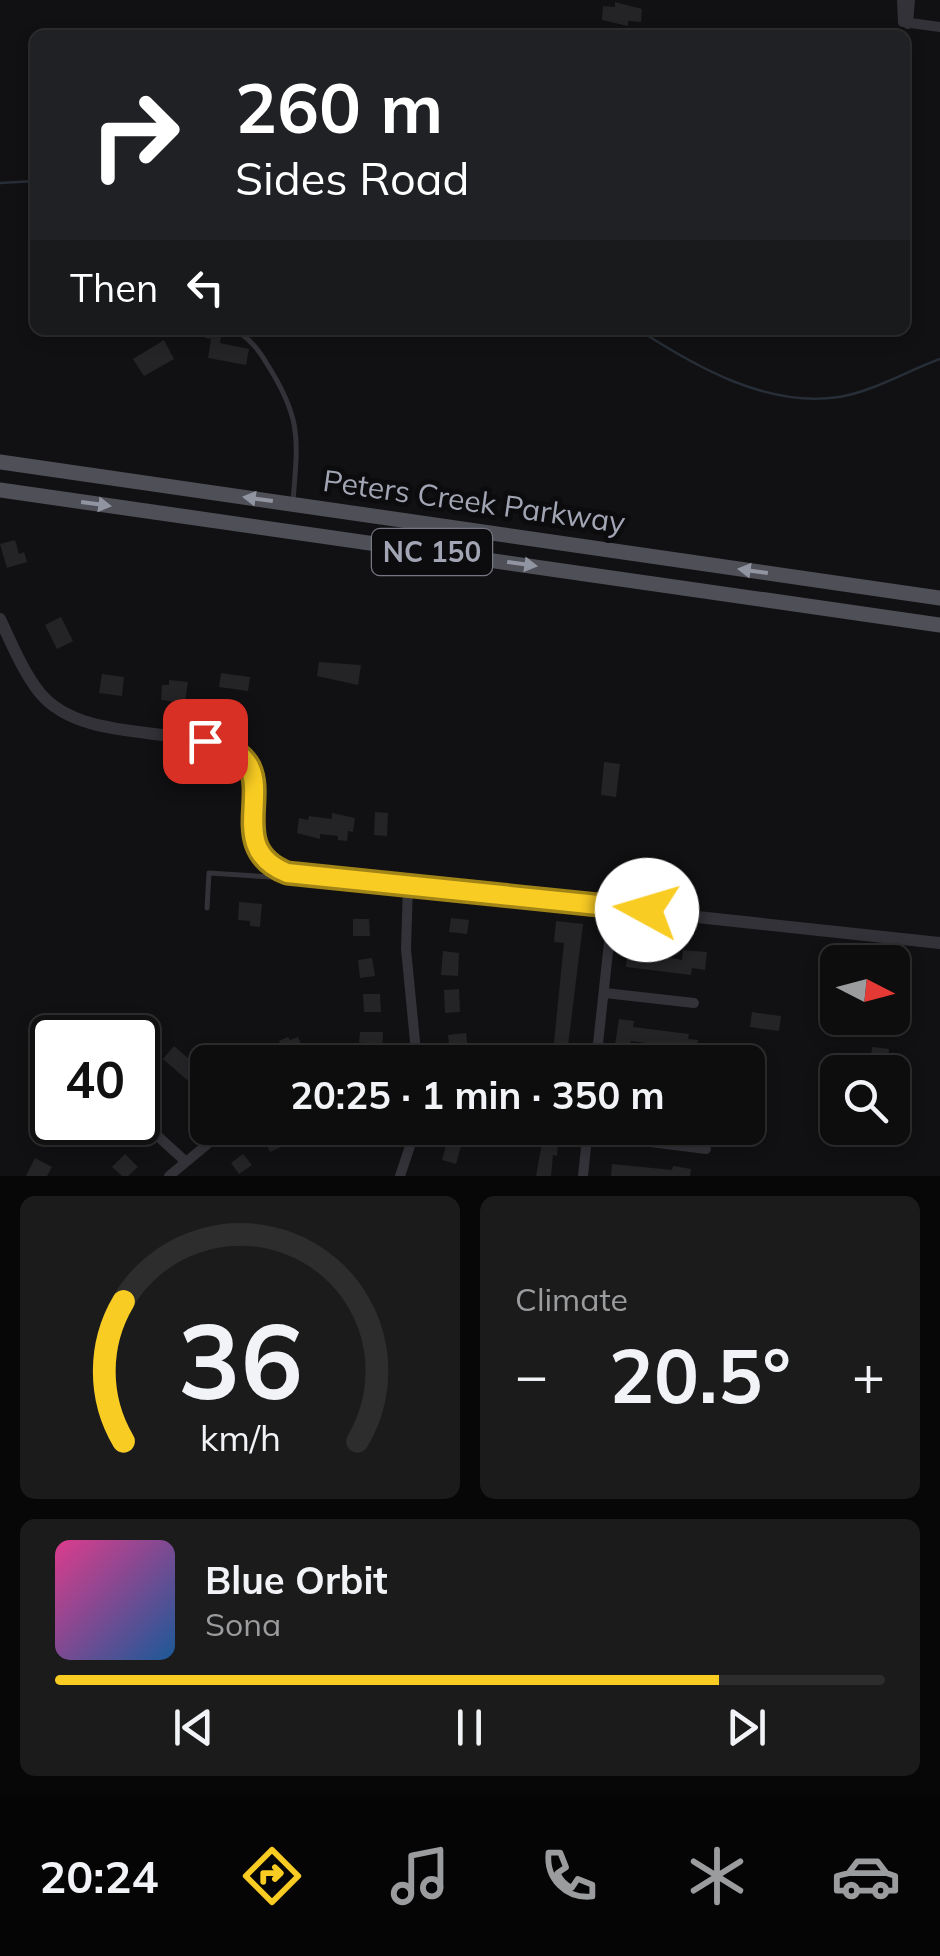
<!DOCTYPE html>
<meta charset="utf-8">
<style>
:root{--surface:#0d0d0e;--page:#1b1b1c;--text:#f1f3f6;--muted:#9a9c9e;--line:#2d2d2e;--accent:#f9cc23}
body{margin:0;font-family:Mulish,sans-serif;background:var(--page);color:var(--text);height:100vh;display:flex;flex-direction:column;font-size:38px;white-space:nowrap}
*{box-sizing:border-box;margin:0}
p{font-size:32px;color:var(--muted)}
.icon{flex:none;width:55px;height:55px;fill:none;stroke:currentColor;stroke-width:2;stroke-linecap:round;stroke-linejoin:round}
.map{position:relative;height:1176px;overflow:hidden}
.drawer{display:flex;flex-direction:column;gap:20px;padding:20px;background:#070708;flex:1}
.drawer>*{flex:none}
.top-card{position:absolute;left:30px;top:30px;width:880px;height:305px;border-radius:15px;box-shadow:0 5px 15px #0003,0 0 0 2px var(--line);background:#202124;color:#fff;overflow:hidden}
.needle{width:65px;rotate:96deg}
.fabs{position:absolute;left:820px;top:945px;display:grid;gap:20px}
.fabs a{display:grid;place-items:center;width:90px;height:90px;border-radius:15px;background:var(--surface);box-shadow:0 5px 15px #0003,0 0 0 2px var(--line);font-size:50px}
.speed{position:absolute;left:30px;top:1015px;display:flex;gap:20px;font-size:50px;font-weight:700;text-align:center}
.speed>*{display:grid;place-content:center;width:130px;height:130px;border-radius:50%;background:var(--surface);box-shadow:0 5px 15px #0003,0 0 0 2px var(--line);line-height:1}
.speed .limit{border:5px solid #111;border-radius:15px;background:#fff;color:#111}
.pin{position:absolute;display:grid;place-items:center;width:85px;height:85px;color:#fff;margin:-42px;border-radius:20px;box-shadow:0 5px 15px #0006}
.me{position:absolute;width:110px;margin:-55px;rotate:276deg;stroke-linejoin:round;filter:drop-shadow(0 0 8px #0008)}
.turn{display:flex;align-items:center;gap:35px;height:210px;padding:0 40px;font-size:45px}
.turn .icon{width:130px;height:130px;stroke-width:2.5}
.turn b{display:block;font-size:70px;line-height:85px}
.then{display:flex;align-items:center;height:95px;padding:0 40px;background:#0003;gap:20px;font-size:38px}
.big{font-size:75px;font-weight:700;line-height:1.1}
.drawer .tile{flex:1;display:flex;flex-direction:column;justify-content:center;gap:15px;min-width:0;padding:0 35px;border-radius:15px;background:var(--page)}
.drawer .dial{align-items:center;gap:0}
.dial svg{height:260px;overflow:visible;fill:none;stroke:var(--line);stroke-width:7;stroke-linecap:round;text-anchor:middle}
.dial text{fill:var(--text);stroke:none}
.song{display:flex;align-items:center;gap:30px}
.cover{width:120px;height:120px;border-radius:15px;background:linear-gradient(135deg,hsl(330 70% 55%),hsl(210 70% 35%))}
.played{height:10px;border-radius:5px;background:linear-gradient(90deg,var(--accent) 80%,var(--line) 80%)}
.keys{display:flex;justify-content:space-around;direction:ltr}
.heat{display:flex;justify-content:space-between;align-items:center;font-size:55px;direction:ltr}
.drawer .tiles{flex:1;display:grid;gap:20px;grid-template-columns:1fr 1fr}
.tile:last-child{grid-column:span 2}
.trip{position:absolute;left:190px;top:1045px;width:575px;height:100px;border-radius:15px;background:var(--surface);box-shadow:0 5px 15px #0003,0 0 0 2px var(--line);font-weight:700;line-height:100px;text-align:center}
.menu{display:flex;height:160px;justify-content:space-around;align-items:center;background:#050506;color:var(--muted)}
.menu .icon{width:70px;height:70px}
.menu .selected{color:var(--accent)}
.menu b{font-size:45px;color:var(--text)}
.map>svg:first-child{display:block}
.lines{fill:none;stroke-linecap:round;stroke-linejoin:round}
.stream{stroke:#272e37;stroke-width:2.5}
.building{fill:#242427}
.service{stroke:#323238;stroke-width:5}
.minor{stroke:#323238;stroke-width:10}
.tertiary{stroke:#323238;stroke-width:12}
.primary{stroke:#4e4f57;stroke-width:15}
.oneway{fill:#9194a1}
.route-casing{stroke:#a28517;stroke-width:25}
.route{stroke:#f9cc23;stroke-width:18}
.labels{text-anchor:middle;stroke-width:10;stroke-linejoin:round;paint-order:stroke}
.shield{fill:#0c0c0e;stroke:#757782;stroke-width:2.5}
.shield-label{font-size:28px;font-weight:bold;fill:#a2a5b4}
.street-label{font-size:30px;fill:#a2a5b4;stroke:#0c0c0e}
</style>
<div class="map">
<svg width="940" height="1176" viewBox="0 0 940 1176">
<rect width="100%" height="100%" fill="#111113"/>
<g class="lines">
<!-- stream -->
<g class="stream">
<polyline points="0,183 35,181"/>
<path d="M639,330C696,367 768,408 839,397C874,391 907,371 940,359"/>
</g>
</g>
<!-- building -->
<g class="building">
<polygon points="615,2 642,9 641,22 628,21 628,26 602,20 603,6 615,7"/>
<polygon points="207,330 222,330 220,343 249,349 246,365 208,358 211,339 205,338"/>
<polygon points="164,340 174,359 144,376 133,359"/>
<polygon points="15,540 19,554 24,552 27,562 7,568 0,544"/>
<polygon points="61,617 73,641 57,649 45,625"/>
<polygon points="319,662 361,665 358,685 317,676"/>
<polygon points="221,673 250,677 248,691 219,687"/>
<polygon points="102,674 124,677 122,696 99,693"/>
<polygon points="169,680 188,682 185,703 161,700 162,685 169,685"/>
<polygon points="604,762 620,764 616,797 601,795"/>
<polygon points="375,812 388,813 387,836 374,835"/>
<polygon points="332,813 355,818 353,832 348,831 347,841 338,840 338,836 320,834 320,839 297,833 299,818 308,820 309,816 332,819"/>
<polygon points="239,902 262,904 260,927 250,926 250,921 238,920"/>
<polygon points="451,918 469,920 467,934 449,932"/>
<polygon points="353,919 369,919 370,936 353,936"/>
<polygon points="556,921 583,924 566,1062 552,1062 564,943 554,942"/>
<polygon points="628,950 682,960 683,950 707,952 705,970 692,968 691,975 626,967"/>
<polygon points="443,951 459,953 458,976 441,975"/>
<polygon points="372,958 375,976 360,978 358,960"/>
<polygon points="459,989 460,1012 445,1013 444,990"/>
<polygon points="363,994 380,994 381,1012 364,1012"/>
<polygon points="752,1012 781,1016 779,1031 750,1027"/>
<polygon points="619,1019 634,1021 633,1027 689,1034 688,1039 698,1040 696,1056 676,1053 677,1047 631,1041 630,1047 615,1045"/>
<polygon points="360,1032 383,1032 382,1057 370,1056 370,1046 359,1042"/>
<polygon points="466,1033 468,1049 450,1052 448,1035"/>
<polygon points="288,1037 290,1040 298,1037 304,1051 286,1058 279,1041"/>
<polygon points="174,1046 198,1067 187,1080 163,1059"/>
<polygon points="872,1047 889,1049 888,1060 871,1059"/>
<polygon points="201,1089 208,1095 208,1110 199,1120 188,1110"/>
<polygon points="78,1122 93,1122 95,1134 81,1137"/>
<polygon points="302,1128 332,1128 333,1130 305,1138"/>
<polygon points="544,1132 559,1134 557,1156 553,1155 551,1176 536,1176"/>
<polygon points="279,1133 285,1145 270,1152 264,1140"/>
<polygon points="447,1142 461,1146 456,1164 442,1160"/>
<polygon points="125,1154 138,1167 128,1176 122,1176 112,1167"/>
<polygon points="243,1154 252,1165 239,1174 231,1163"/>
<polygon points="35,1158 52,1167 47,1176 26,1176"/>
<polygon points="612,1164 672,1170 673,1166 691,1169 690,1176 611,1176"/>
</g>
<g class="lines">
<!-- service -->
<g class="service">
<path d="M235,330C250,338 259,350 267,364C302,419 298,439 293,501"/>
<polyline points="207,908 209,873 271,877 280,872"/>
</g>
<!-- minor -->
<g class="minor">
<polyline points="902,0 903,22 940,27"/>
<polyline points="908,24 910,0"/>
<polyline points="408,884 406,949 417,1062"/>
<polyline points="605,993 694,1003"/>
<polyline points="596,1062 613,906"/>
<polyline points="140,1120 185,1161"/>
<polyline points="587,1134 706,1149"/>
<polyline points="169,1176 227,1128"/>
<polyline points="400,1176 416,1128"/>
<polyline points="583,1176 588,1128"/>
</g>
<!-- tertiary -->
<path class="tertiary" d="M0,619C12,644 23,672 40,693C72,732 138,730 184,738C203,741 227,741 242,754C278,784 220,845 287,873L940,943"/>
<!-- primary -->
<g class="primary">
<polyline points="0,462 940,598"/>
<polyline points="0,490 940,625"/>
</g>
</g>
<!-- one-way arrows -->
<defs><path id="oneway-solid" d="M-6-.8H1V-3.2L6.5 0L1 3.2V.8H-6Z" transform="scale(2.5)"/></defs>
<g class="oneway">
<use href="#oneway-solid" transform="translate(258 499) rotate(-172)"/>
<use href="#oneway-solid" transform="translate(96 504) rotate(8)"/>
<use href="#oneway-solid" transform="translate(522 564) rotate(8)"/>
<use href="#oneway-solid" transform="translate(753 571) rotate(-172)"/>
</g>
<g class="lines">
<!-- route casing -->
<g class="route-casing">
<path id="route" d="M205,741C303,759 210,842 287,873L647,910"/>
</g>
<!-- route -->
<use href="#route" class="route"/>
</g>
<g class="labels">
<!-- shield labels -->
<rect class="shield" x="372" y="529" width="120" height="46" rx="8"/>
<g class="shield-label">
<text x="432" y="562">NC 150</text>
</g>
<!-- street labels -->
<g class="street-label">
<text transform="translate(474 502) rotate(8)" y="10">Peters Creek Parkway</text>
</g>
</g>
</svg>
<div class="fabs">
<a><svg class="needle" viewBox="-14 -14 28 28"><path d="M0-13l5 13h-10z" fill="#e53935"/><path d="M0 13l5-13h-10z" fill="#9a9c9e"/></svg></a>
<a><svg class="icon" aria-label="search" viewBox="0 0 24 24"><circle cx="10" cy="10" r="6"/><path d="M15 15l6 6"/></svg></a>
</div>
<div class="speed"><div class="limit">40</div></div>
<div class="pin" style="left:205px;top:741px;background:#d93025"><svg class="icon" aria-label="arrive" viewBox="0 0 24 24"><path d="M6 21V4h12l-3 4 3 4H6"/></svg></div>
<svg class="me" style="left:647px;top:910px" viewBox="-20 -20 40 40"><circle r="19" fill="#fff"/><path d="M0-13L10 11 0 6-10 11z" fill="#f9cc23"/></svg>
<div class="trip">20:25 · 1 min · 350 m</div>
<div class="top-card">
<div class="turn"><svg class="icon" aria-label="right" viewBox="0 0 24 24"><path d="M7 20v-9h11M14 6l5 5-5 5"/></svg><div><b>260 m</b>Sides Road</div></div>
<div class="then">Then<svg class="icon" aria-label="left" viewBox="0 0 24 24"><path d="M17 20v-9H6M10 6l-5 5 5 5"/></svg></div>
</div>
</div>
<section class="drawer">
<div class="tiles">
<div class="tile dial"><svg viewBox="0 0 100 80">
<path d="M14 69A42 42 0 1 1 86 69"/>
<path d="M14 69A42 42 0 0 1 14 26" stroke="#f9cc23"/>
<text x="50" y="56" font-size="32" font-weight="700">36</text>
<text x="50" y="72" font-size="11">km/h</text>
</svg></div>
<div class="tile"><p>Climate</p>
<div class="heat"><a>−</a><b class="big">20.5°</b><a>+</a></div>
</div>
<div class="tile">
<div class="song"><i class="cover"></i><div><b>Blue Orbit</b><p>Sona</p></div></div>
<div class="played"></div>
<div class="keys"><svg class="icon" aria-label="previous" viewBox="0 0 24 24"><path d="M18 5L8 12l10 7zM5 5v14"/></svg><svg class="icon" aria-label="pause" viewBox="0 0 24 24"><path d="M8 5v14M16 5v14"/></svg><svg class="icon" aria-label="next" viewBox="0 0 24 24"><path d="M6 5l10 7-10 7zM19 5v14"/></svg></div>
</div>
</div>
</section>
<nav class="menu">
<b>20:24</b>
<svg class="icon selected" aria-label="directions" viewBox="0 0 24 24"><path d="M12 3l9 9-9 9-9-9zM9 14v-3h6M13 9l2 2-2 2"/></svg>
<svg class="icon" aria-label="music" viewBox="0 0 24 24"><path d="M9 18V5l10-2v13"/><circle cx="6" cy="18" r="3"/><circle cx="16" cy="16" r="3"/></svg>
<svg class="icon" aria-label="phone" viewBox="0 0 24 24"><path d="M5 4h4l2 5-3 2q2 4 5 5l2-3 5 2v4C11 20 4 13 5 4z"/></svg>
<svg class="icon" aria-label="climate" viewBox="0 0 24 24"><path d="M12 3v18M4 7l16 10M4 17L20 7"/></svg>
<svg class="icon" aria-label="car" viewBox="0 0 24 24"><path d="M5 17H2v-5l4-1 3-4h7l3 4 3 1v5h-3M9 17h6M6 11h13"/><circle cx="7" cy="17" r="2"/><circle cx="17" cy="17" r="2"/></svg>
</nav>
